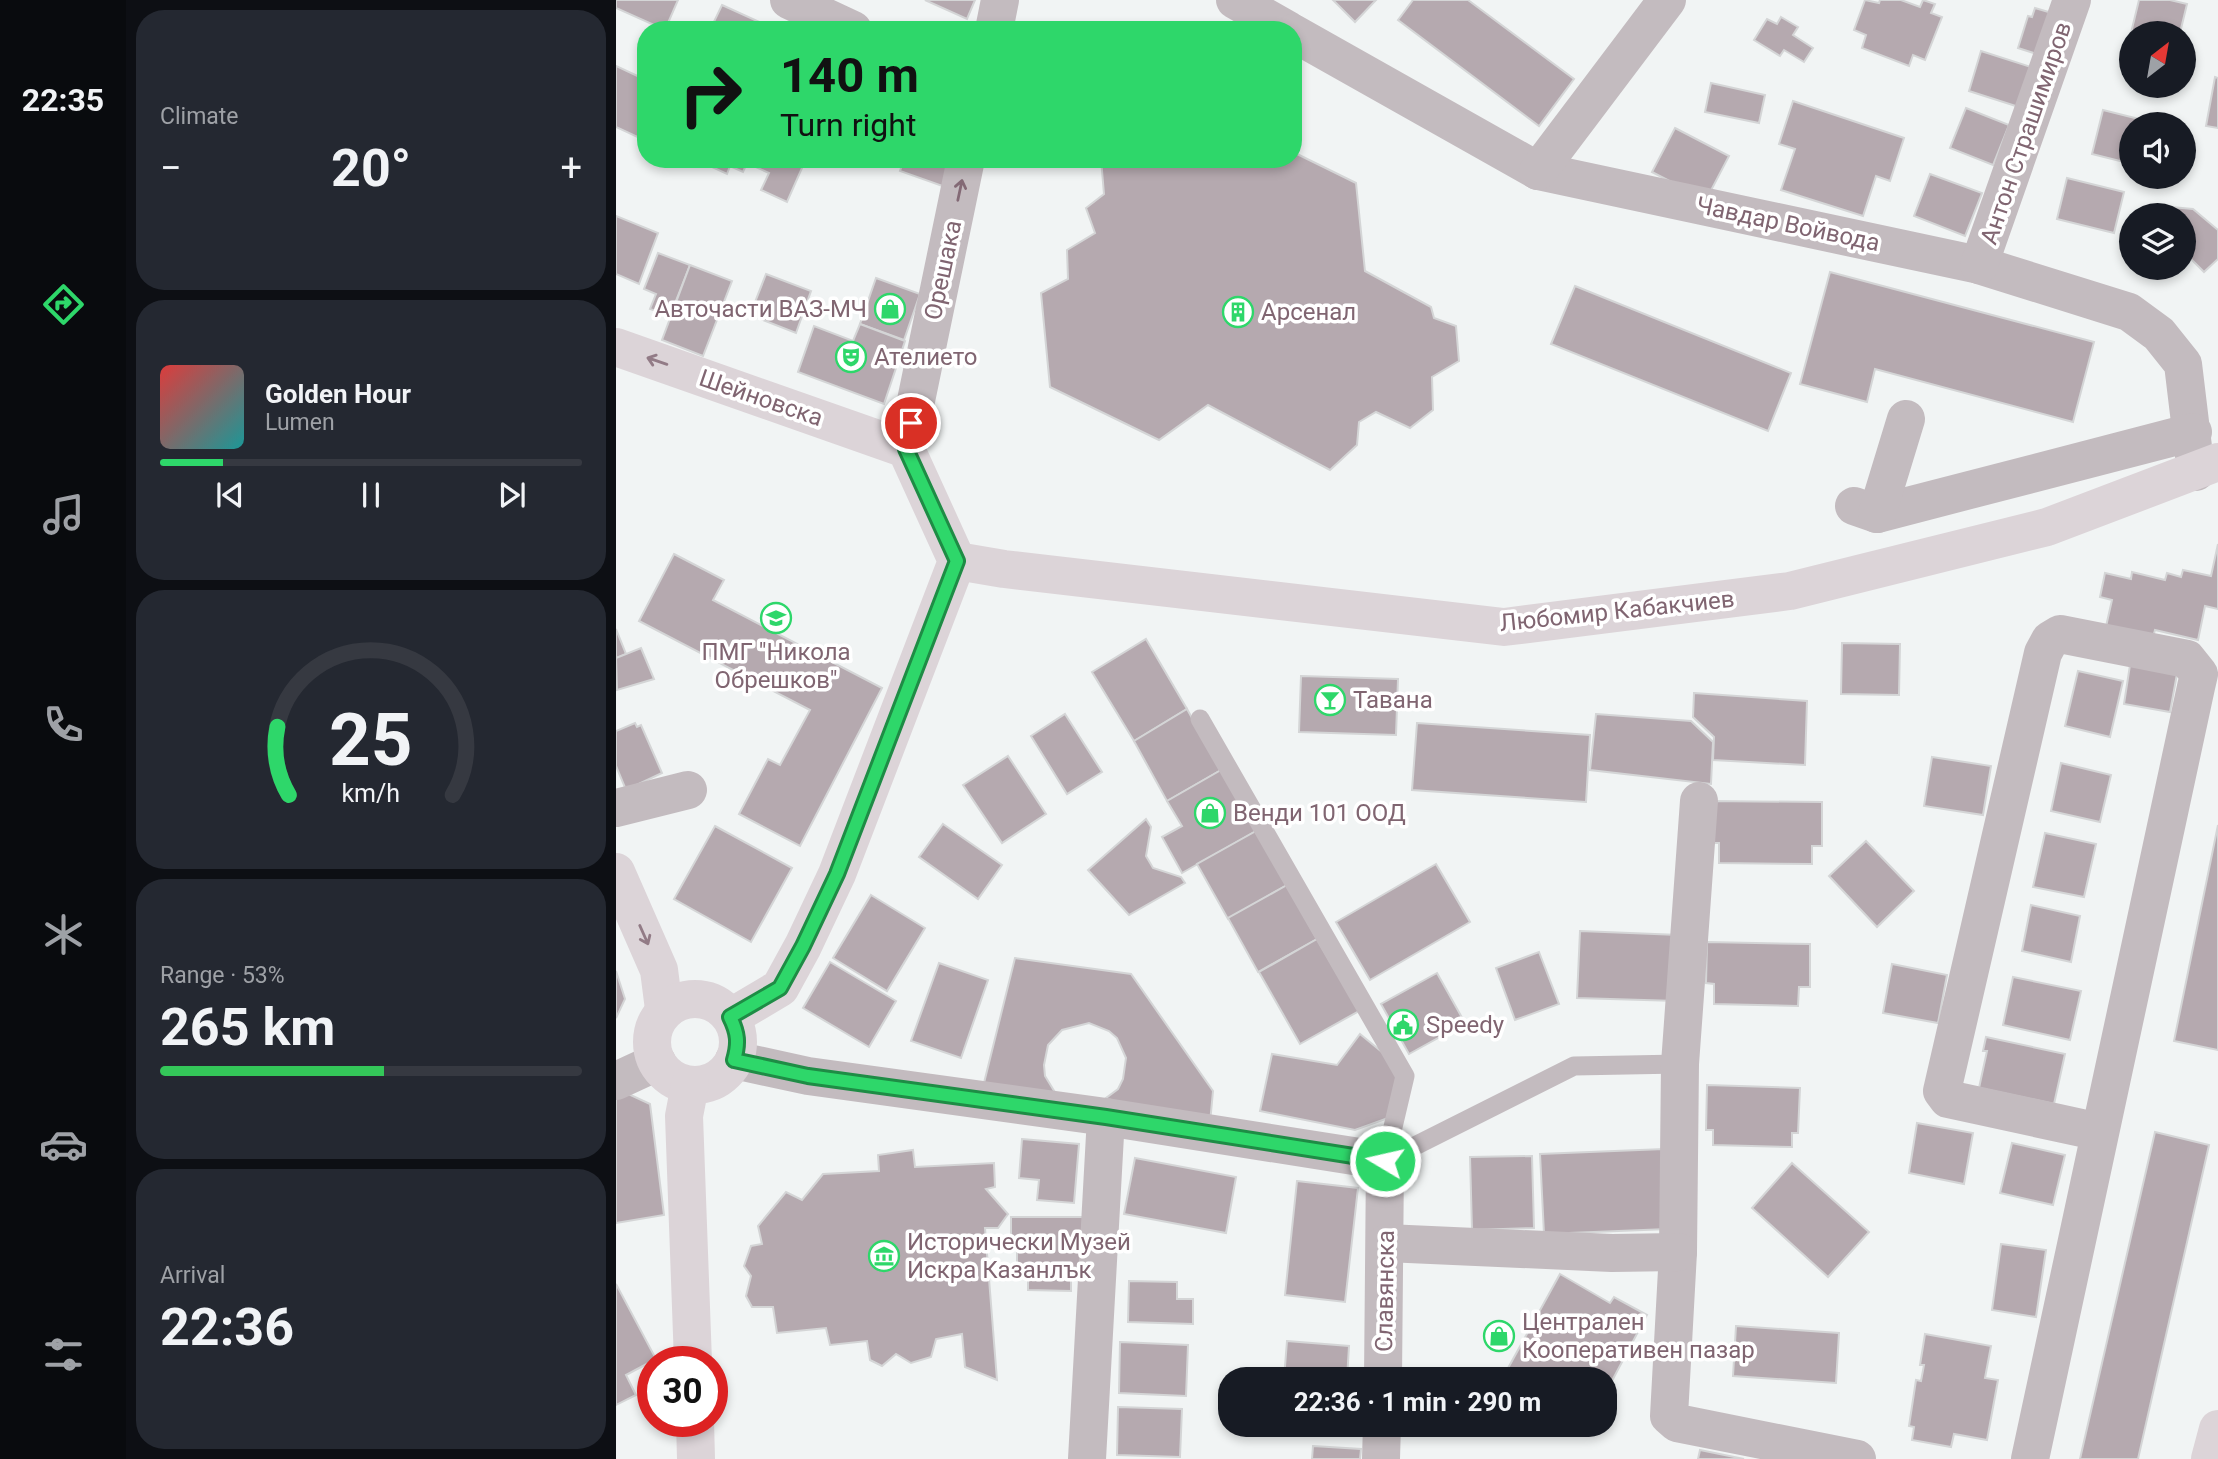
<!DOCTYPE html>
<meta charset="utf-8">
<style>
:root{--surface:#171b24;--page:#242831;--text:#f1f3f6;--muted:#9ea1a6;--line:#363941;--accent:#2ed76a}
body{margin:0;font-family:Roboto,sans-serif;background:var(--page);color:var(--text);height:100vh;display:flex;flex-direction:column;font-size:26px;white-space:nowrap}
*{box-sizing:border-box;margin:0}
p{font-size:23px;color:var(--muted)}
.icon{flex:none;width:38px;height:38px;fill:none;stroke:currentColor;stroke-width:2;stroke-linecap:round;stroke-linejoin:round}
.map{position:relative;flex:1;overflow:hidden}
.panel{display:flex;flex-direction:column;gap:10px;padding:10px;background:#0d0f14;width:490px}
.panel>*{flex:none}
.banner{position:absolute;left:21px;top:21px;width:665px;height:147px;border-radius:28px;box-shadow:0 4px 10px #0003;background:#2ed76a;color:#111;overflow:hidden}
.needle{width:46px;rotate:31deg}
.fabs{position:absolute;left:1503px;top:21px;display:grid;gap:14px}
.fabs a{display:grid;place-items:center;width:77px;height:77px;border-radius:50%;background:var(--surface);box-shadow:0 4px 10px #0003;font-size:35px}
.speed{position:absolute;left:21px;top:1346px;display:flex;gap:14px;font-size:35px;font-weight:700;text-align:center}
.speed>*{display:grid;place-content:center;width:91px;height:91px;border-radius:50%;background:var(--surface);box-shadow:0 4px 10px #0003;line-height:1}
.speed .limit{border:10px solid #d22;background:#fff;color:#111}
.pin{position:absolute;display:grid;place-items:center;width:60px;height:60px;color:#fff;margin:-30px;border:4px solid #fff;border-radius:50%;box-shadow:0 2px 7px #0007}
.me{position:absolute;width:77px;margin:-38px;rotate:279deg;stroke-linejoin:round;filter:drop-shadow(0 0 5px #0008)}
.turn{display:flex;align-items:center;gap:24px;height:147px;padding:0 28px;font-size:32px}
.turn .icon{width:91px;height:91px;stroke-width:2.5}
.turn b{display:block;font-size:49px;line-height:60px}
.big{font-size:52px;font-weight:700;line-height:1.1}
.panel .widget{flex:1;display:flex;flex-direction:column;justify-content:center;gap:10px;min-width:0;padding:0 24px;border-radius:28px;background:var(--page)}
.panel .dial{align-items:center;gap:0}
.dial svg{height:182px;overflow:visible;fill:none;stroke:var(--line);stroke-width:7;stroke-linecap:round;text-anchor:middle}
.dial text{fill:var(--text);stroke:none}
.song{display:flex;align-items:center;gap:21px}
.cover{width:84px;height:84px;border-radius:10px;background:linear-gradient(135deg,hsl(0 70% 55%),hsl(180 70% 35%))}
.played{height:7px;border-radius:4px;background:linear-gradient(90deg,var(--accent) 15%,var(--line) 15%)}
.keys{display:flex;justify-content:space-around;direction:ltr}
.heat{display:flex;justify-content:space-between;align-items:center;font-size:38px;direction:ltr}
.charge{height:10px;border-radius:5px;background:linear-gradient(90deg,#34c759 53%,var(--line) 0)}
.trip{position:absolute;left:602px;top:1367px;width:399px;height:70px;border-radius:28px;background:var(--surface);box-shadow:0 4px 10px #0003;font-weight:700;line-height:70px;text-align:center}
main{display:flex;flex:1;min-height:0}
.menu{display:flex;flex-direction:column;width:126px;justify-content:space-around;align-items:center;background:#090b0e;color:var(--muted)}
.menu .icon{width:49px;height:49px}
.menu .on{color:var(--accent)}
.menu b{font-size:32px;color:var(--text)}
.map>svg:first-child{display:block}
.building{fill:#b5a9af;stroke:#d4d5d6;stroke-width:2}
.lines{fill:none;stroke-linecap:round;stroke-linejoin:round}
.lane{stroke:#c3bbbf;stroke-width:19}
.street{stroke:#c3bbbf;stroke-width:38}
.secondary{stroke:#dcd4d8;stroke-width:38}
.primary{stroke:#dcd4d8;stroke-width:38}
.oneway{stroke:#836975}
.oneway2{stroke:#927b86}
.route-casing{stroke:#1e8c45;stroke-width:18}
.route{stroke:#2ed76a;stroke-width:12}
.labels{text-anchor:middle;stroke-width:7;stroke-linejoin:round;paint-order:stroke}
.street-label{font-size:24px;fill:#806571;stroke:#fff}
.poi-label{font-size:24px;fill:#806571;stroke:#fff;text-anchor:start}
</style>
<main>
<nav class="menu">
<b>22:35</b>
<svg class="icon on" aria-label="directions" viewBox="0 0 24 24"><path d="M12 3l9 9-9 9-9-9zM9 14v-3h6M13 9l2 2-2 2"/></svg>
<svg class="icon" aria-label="music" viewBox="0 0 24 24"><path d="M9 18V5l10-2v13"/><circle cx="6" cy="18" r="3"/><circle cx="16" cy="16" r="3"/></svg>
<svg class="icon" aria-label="phone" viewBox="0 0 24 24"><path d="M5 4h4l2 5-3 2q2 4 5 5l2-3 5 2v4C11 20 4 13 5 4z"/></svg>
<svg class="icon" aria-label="climate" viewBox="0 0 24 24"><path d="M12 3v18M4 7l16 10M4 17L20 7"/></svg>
<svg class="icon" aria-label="car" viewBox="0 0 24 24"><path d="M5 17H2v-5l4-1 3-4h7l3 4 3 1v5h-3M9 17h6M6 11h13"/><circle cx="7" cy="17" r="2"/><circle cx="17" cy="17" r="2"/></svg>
<svg class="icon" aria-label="filters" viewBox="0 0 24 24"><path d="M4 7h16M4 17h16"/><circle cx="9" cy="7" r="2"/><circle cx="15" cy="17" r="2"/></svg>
</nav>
<section class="panel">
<div class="widget"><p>Climate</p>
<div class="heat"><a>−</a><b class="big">20°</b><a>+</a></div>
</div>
<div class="widget">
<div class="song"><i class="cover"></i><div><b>Golden Hour</b><p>Lumen</p></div></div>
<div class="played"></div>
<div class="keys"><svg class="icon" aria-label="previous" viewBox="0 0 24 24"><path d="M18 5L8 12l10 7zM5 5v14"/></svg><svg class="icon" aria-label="pause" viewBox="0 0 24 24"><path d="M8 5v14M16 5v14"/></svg><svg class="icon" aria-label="next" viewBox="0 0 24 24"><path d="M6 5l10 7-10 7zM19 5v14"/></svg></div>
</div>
<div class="widget dial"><svg viewBox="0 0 100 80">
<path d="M14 69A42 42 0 1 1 86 69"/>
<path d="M14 69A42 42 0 0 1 9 39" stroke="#2ed76a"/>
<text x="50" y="56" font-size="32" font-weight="700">25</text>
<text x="50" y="72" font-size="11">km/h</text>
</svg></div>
<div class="widget"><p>Range · 53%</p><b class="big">265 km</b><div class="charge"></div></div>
<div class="widget"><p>Arrival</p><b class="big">22:36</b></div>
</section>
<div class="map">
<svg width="1602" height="1459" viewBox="0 0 1602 1459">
<rect width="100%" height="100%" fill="#f1f4f4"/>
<!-- building -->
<g class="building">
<polygon points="0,0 62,0 49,30 0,8"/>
<polygon points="309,0 359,0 351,19"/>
<polygon points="717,0 760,0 739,22"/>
<polygon points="797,0 852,0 958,79 923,126 782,20"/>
<polygon points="1249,0 1263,3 1264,0 1285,0 1304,7 1307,0 1319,4 1315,13 1326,17 1309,60 1297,55 1293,66 1246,48 1250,35 1238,30"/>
<polygon points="1523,0 1554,0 1571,4 1564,33 1515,33"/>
<polygon points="106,5 161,30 94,30"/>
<polygon points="1419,8 1446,16 1433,58 1402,48 1412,16 1416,17"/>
<polygon points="1165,17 1182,27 1177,35 1197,48 1188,62 1168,50 1164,56 1138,40 1151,19 1161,24"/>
<polygon points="1365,51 1421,69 1409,109 1353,91"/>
<polygon points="0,66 30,80 30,141 0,127"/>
<polygon points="1599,77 1602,78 1602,128 1590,126"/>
<polygon points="1095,83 1149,95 1143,123 1089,112"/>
<polygon points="1177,101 1288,138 1274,181 1260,176 1247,216 1165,190 1179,149 1163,144"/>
<polygon points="1350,108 1393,125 1377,165 1334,148"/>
<polygon points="1487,110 1539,123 1516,124 1516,164 1476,154"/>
<polygon points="1059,128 1113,156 1090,200 1036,172"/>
<polygon points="677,152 740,183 749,271 815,307 818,318 840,326 843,361 816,377 817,410 794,428 760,412 743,422 741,445 714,470 592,405 543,440 434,387 425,293 452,279 451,250 479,233 470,208 488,194 485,159 677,159"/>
<polygon points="86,159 190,159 171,202 145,190 153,173 131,163 127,172 114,166 111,174 85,162"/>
<polygon points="288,159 342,159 332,188 284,171"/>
<polygon points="1314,174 1366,193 1349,236 1298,216"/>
<polygon points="1451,178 1508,192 1498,233 1441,219"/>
<polygon points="1555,207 1577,209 1602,230 1602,259 1588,272 1568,252 1568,215 1533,215"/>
<polygon points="0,216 42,233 23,284 0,274"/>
<polygon points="42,253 74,265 54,316 34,309 40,294 28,289"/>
<polygon points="74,265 116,281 87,356 46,340"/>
<polygon points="1214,272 1478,342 1457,422 1259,369 1251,402 1184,384"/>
<polygon points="150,274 195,291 180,333 134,315"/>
<polygon points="260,278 304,294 288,340 244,324"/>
<polygon points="959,286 1175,373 1152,431 935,344"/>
<polygon points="244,324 289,341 268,404 182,372 198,326 237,341"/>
<polygon points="1602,544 1602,609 1589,606 1582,640 1539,630 1536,641 1489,631 1496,600 1484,597 1489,573 1515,579 1516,572 1549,580 1551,573 1565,577 1567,570 1595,576"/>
<polygon points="58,554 108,580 97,600 266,688 184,846 123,814 152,759 164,765 194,710 23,621"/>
<polygon points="0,629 10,654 0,658"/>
<polygon points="530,639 571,709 518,741 476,672"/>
<polygon points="1226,643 1284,644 1283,695 1225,694"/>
<polygon points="25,648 38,679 1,690 0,658"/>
<polygon points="1563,663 1554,712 1508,704 1514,665"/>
<polygon points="1462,671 1507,681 1494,737 1449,726"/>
<polygon points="685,676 782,679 780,735 683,732"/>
<polygon points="1078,693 1191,701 1189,765 1097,760 1098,737 1077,717"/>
<polygon points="571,709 605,770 551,801 518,741"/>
<polygon points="449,714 486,772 451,794 415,736"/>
<polygon points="980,714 1075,721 1097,742 1095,784 974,770"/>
<polygon points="19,723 21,727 25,725 46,773 10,790 0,766 0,731"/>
<polygon points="801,723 974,735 970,802 796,790"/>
<polygon points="392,756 430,814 386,843 347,785"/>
<polygon points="1316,757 1375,766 1367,815 1308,806"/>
<polygon points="1445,763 1495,775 1484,822 1435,811"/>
<polygon points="605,770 640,831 566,873 546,837 566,826 551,801"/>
<polygon points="1093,801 1206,802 1206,846 1196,846 1196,864 1103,863 1103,843 1093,843"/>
<polygon points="530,819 535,827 530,856 537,868 565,877 569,883 513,915 472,870"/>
<polygon points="327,824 386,865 362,899 303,857"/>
<polygon points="1602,825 1602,1050 1558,1041"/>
<polygon points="99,826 176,868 135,942 58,899"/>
<polygon points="640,831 671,885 612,919 581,864"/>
<polygon points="1429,833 1480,844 1468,897 1417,887"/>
<polygon points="1250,841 1298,891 1261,927 1213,876"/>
<polygon points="820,864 854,922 754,980 720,922"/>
<polygon points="671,885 701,939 642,972 612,918"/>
<polygon points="255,895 309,928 271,991 217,958"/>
<polygon points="1415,905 1464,916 1455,962 1406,951"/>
<polygon points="964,931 1063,935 1061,1001 961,998"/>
<polygon points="701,939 743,1011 684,1044 643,972"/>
<polygon points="1091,942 1194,944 1194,987 1183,987 1182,1006 1098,1004 1098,984 1090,983"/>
<polygon points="923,952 943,1004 899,1020 880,968"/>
<polygon points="399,958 515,974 597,1091 594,1123 486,1101 502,1089 507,1079 510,1058 501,1038 493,1031 473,1023 446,1030 432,1045 428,1065 429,1076 440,1094 368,1083"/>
<polygon points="214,962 280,1001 253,1047 187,1008"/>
<polygon points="323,963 372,980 345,1058 295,1041"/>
<polygon points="1276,964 1331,975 1322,1023 1267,1013"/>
<polygon points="0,971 9,999 0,1018"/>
<polygon points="821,973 849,1023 793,1054 765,1004"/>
<polygon points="1397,977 1465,991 1454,1040 1387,1025"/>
<polygon points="744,1034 783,1066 775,1117 739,1130 644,1111 656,1054 721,1065"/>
<polygon points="1370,1037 1449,1054 1438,1104 1363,1088 1371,1051 1367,1051"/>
<polygon points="1091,1085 1184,1088 1182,1133 1176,1133 1176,1147 1097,1145 1097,1130 1090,1130"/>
<polygon points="6,1091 34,1104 48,1215 0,1223 0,1094"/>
<polygon points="1301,1123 1357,1133 1348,1184 1293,1173"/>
<polygon points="1539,1132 1593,1145 1522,1459 1464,1459"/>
<polygon points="406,1139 463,1144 458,1203 421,1200 423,1180 403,1178"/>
<polygon points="1396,1143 1449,1155 1437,1205 1384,1193"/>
<polygon points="1048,1149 1052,1229 928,1234 924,1154"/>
<polygon points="297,1150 299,1167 378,1163 379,1187 370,1189 392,1214 382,1228 369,1228 381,1380 349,1367 346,1334 320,1339 315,1357 295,1363 280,1354 266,1366 254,1360 251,1341 214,1345 210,1328 161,1333 157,1307 136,1307 130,1296 135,1276 128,1266 135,1246 146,1244 142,1226 170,1192 186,1200 207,1174 263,1171 262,1155"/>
<polygon points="916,1156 918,1228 856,1230 854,1157"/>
<polygon points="519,1158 620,1177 610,1233 508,1214"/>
<polygon points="1176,1163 1253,1232 1212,1277 1136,1208"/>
<polygon points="681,1181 742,1188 729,1302 669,1295"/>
<polygon points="395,1217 468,1217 468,1270 455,1270 455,1291 412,1290 412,1276 401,1276 401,1243 395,1243"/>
<polygon points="1385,1244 1430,1250 1420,1317 1376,1310"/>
<polygon points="944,1274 994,1303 998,1297 1031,1315 989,1394 989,1379 906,1379 891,1370"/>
<polygon points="513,1281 561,1282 561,1299 577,1299 577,1324 512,1322"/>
<polygon points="0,1284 40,1359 10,1375 20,1395 0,1405"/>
<polygon points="1120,1326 1223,1333 1220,1383 1117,1376"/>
<polygon points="1309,1334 1375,1346 1369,1378 1382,1380 1371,1440 1338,1434 1335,1447 1296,1440 1298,1427 1293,1426 1300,1380 1305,1381 1308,1365 1304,1365"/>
<polygon points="671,1341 733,1346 731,1379 668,1379"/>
<polygon points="504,1342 572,1345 570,1396 503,1393"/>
<polygon points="502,1407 566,1409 564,1457 501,1455"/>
<polygon points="697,1446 745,1449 744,1459 696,1459"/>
<polygon points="1084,1450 1128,1459 1082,1459"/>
</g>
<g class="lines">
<!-- lane -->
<g class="lane">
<polyline points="584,719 789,1076 769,1161"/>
<polyline points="769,1161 958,1066 1064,1064"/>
</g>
<!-- street -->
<g class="street">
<polyline points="173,0 237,30"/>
<polyline points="619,0 672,30"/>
<polyline points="378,30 384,0"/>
<polyline points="677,33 922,171 1363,265 1513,312 1543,334 1567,364 1580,472"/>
<polyline points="922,171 1051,0"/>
<polyline points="1363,265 1456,0"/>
<polyline points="290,449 350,159"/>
<polyline points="1238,506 1261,514 1577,432"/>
<polyline points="1261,514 1290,419"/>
<polyline points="1083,801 1064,1064 1062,1252 1053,1416 1061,1423 1241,1459"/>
<polyline points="0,808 72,790"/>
<polyline points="118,1060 192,1076 490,1117 769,1161 767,1379"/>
<polyline points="0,1081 41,1062"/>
<polyline points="770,1243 996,1253 1062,1252"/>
<polyline points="471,1459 490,1117"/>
<polyline points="765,1459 766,1424"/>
<polyline points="1414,1459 1580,687 1583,674 1571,659 1444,634 1434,640 1427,653 1326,1091 1332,1099 1484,1132"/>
</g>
<!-- secondary -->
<g class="secondary">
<polyline points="0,347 290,449 341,561 221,874 187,946 164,988 115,1017"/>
<polyline points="341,561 388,569 888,627 1174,591 1431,527 1602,462"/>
<polyline points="0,872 43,970 48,1009"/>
<circle cx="79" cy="1042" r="43"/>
<polyline points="74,1085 68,1116 77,1362"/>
<polyline points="79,1421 80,1459"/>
</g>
<!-- primary -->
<polyline class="primary" points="1594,1459 1602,1429"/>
</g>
<!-- one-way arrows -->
<defs><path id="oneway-shaft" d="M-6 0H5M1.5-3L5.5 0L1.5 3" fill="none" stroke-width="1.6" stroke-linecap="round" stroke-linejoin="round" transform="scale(1.75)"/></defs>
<use class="oneway" href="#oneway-shaft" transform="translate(344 190) rotate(-78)"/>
<g class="oneway2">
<use href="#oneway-shaft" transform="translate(41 361) rotate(-161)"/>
<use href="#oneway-shaft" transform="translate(28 935) rotate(66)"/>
</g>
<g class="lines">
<!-- route casing -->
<g class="route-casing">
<path id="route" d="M295,423L290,449L341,561L221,874L187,946L164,988L114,1017C122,1033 123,1043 118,1060L192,1076L490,1117L769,1161"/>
</g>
<!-- route -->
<use href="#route" class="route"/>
</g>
<!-- icons -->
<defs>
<g id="shop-ring" transform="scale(1.575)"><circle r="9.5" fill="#fff" stroke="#2ed76a" stroke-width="1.5"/><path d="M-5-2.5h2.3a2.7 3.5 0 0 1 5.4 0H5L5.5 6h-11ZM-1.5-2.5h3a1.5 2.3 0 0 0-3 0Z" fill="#2ed76a"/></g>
<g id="building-ring" transform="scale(1.575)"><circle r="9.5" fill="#fff" stroke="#2ed76a" stroke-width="1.5"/><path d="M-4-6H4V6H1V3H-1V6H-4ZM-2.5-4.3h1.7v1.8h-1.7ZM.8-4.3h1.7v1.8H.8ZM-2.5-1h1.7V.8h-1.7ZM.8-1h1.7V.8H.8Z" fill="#2ed76a"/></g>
<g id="theatre-ring" transform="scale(1.575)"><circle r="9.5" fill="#fff" stroke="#2ed76a" stroke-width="1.5"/><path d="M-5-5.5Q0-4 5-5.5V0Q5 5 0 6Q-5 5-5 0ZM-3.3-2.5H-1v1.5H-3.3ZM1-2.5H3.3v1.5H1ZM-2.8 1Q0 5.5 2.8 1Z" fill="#2ed76a"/></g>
<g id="school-ring" transform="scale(1.575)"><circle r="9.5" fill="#fff" stroke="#2ed76a" stroke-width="1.5"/><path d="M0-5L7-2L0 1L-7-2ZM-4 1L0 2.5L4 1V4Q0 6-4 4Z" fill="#2ed76a"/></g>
<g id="bar-ring" transform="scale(1.575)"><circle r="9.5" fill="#fff" stroke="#2ed76a" stroke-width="1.5"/><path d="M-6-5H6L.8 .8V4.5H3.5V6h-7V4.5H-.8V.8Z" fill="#2ed76a"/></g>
<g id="civic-ring" transform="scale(1.575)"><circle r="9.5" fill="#fff" stroke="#2ed76a" stroke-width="1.5"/><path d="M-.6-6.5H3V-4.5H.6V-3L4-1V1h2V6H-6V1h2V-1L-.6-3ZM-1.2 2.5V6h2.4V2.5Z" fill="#2ed76a"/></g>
<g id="museum-ring" transform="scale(1.575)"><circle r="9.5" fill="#fff" stroke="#2ed76a" stroke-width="1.5"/><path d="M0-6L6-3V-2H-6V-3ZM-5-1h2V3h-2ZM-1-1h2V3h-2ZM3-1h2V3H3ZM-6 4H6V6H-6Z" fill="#2ed76a"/></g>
</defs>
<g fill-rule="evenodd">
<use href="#shop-ring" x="274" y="309"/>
<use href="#building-ring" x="622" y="312"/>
<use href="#theatre-ring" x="235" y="357"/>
<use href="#school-ring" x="160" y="618"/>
<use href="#bar-ring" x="714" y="700"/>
<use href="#shop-ring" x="594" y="813"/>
<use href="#civic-ring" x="787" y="1025"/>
<use href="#museum-ring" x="268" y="1256"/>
<use href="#shop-ring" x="883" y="1336"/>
</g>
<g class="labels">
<!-- street labels -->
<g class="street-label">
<text transform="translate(1410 133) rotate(-71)" y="8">Антон Страшимиров</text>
<text transform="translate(1172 224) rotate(12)" y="8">Чавдар Войвода</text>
<text transform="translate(327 270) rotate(-78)" y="8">Орешака</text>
<text transform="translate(145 398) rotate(19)" y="8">Шейновска</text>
<text transform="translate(1001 611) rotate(-6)" y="8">Любомир Кабакчиев</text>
<text transform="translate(769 1291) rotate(-89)" y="8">Славянска</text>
</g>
<!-- poi labels -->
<g class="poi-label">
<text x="251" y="317" text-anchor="end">Авточасти ВАЗ-МЧ</text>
<text x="645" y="320">Арсенал</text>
<text x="258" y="365">Ателието</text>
<text x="160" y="660" text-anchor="middle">ПМГ "Никола<tspan x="160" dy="28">Обрешков"</tspan></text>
<text x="737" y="708">Тавана</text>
<text x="617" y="821">Венди 101 ООД</text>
<text x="810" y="1033">Speedy</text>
<text x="291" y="1250">Исторически Музей<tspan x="291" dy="28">Искра Казанлък</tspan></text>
<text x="906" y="1330">Централен<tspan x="906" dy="28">Кооперативен пазар</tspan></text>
</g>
</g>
</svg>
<div class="fabs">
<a><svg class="needle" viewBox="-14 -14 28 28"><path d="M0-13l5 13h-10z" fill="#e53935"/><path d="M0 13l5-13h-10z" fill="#9ea1a6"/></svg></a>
<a><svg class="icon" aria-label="sound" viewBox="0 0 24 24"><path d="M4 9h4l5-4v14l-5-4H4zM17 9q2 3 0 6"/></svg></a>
<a><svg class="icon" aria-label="layers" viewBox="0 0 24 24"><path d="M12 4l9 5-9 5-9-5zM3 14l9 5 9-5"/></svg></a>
</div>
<div class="speed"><div class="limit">30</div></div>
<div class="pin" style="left:295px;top:423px;background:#d93025"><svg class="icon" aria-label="arrive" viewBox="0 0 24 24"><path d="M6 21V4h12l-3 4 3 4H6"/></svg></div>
<svg class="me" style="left:769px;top:1161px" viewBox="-20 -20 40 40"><circle r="17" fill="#2ed76a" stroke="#fff" stroke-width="3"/><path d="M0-11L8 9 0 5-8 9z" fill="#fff"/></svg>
<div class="trip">22:36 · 1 min · 290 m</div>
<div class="banner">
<div class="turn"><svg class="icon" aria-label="right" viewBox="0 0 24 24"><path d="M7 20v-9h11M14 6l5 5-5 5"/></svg><div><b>140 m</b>Turn right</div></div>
</div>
</div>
</main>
